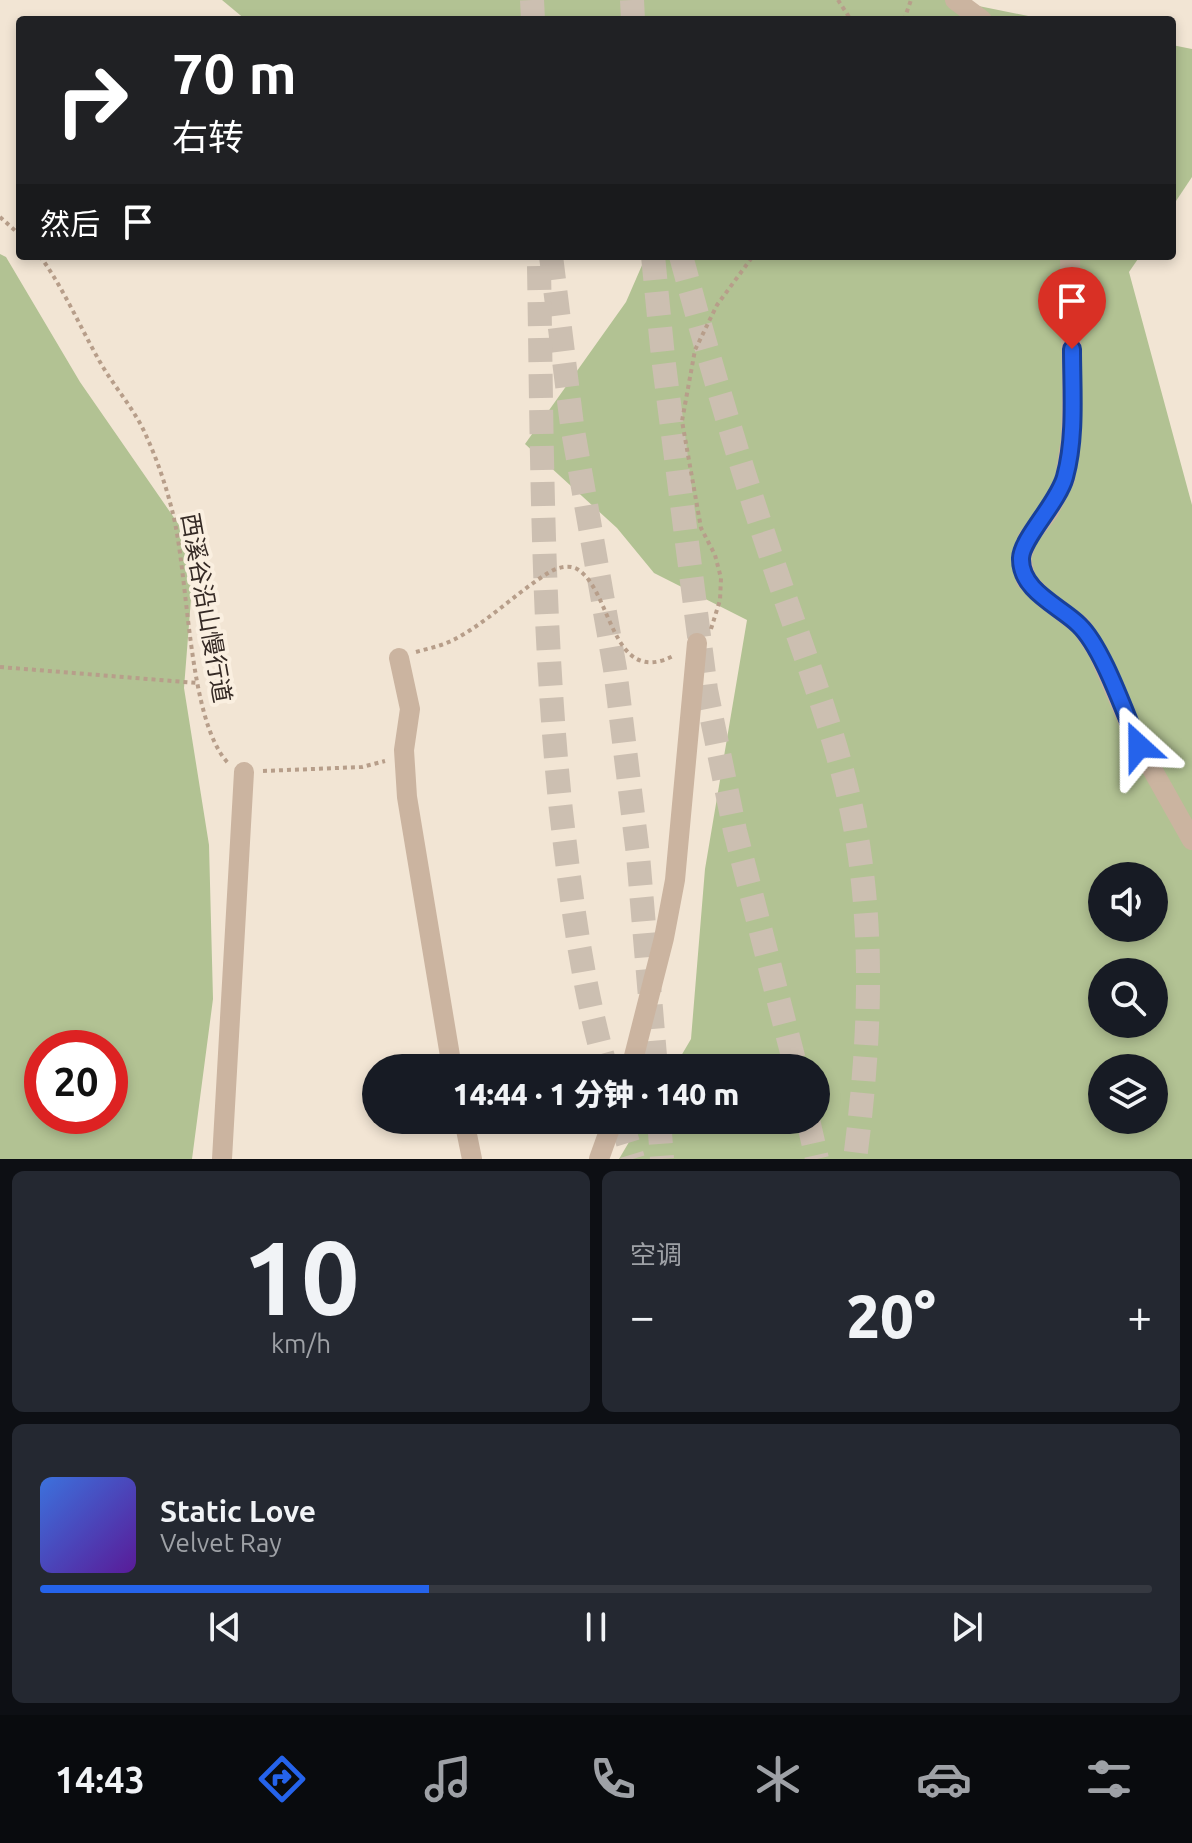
<!DOCTYPE html>
<html lang="zh">
<meta charset="utf-8">
<style>
:root{--surface:#171b24;--page:#242831;--text:#f1f3f6;--muted:#9ea1a6;--line:#363941;--accent:#2563eb}
body{margin:0;font-family:Ubuntu,"Noto Sans SC",sans-serif;background:var(--page);color:var(--text);height:100vh;display:flex;flex-direction:column;font-size:30px;white-space:nowrap}
*{box-sizing:border-box;margin:0}
p{font-size:26px;color:var(--muted)}
.icon{flex:none;width:44px;height:44px;fill:none;stroke:currentColor;stroke-width:2;stroke-linecap:round;stroke-linejoin:round}
.map{position:relative;height:1159px;overflow:hidden}
.drawer{display:flex;flex-direction:column;gap:12px;padding:12px;background:#0d0f14;flex:1}
.drawer>*{flex:none}
.hud{position:absolute;left:16px;top:16px;width:1160px;height:244px;border-radius:8px;box-shadow:0 4px 12px #0003;background:#202124;color:#fff;overflow:hidden}
.buttons{position:absolute;left:1088px;top:862px;display:grid;gap:16px}
.buttons a{display:grid;place-items:center;width:80px;height:80px;border-radius:50%;background:var(--surface);box-shadow:0 4px 12px #0003;font-size:40px}
.speed{position:absolute;left:24px;top:1030px;display:flex;gap:16px;font-size:40px;font-weight:700;text-align:center}
.speed>*{display:grid;place-content:center;width:104px;height:104px;border-radius:50%;background:var(--surface);box-shadow:0 4px 12px #0003;line-height:1}
.speed .limit{border:12px solid #d22;background:#fff;color:#111}
.pin{position:absolute;display:grid;place-items:center;width:68px;height:68px;color:#fff;margin:-82px -34px;border-radius:50% 50% 50% 0;rotate:-45deg;box-shadow:0 0 8px #0007}
.pin .icon{rotate:45deg}
.me{position:absolute;width:88px;margin:-44px;rotate:336deg;stroke-linejoin:round;filter:drop-shadow(0 0 6px #0008)}
.turn{display:flex;align-items:center;gap:28px;height:168px;padding:0 24px;font-size:36px}
.turn .icon{width:104px;height:104px;stroke-width:2.5}
.turn b{display:block;font-size:56px;line-height:68px}
.then{display:flex;align-items:center;height:76px;padding:0 24px;background:#0003;gap:16px;font-size:30px}
.big{font-size:60px;font-weight:800;line-height:1.1}
.drawer .widget{flex:1;display:flex;flex-direction:column;justify-content:center;gap:12px;min-width:0;padding:0 28px;border-radius:12px;background:var(--page)}
.drawer .dial{align-items:center;gap:0}
.dial b{font-size:104px;line-height:1}
.song{display:flex;align-items:center;gap:24px}
.cover{width:96px;height:96px;border-radius:12px;background:linear-gradient(135deg,hsl(220 70% 55%),hsl(270 70% 35%))}
.played{height:8px;border-radius:4px;background:linear-gradient(90deg,var(--accent) 35%,var(--line) 35%)}
.keys{display:flex;justify-content:space-around;direction:ltr}
.heat{display:flex;justify-content:space-between;align-items:center;font-size:44px;direction:ltr}
.drawer .tiles{flex:1;display:grid;gap:12px;grid-template-columns:1fr 1fr}
.widget:last-child{grid-column:span 2}
.trip{position:absolute;left:362px;top:1054px;width:468px;height:80px;border-radius:40px;background:var(--surface);box-shadow:0 4px 12px #0003;font-weight:800;line-height:80px;text-align:center}
.dock{display:flex;height:128px;justify-content:space-around;align-items:center;background:#090b0e;color:var(--muted)}
.dock .icon{width:56px;height:56px}
.dock .current{color:var(--accent)}
.dock b{font-size:36px;color:var(--text)}
.map>svg:first-child{display:block}
.green{fill:#b2c293;fill-rule:evenodd}
.lines{fill:none;stroke-linecap:round;stroke-linejoin:round}
.highway-tunnel{stroke:#ccbfb1;stroke-width:24;stroke-dasharray:24 12;stroke-linecap:butt}
.path{stroke:#b79e8a;stroke-width:4;stroke-dasharray:4 4;stroke-linecap:butt}
.minor{stroke:#cbb4a0;stroke-width:20}
.route-casing{stroke:#184099;stroke-width:20}
.route{stroke:#2563eb;stroke-width:14}
.labels{text-anchor:middle;stroke-width:8;stroke-linejoin:round;paint-order:stroke}
.street-label{font-size:24px;fill:#342924;stroke:#faefe0}
</style>
<div class="map">
<svg width="1192" height="1159" viewBox="0 0 1192 1159">
<rect width="100%" height="100%" fill="#f2e5d4"/>
<!-- green -->
<g class="green">
<polygon points="222,0 949,0 1048,20 246,20"/>
<polygon points="1172,45 1192,49 1192,177 1172,207"/>
<path d="M0,254L6,257L80,382L195,548L184,688L209,845L213,999L192,1159H0ZM42,1048H110V1116H42Z"/>
<path d="M646,256H1140L1129,272L1192,505V1159H619L642,1120H816V1068H674L691,1039L705,869L747,620L654,573L617,528L525,444L626,302ZM1102,876H1154V928H1102ZM1102,972H1154V1024H1102ZM1102,1068H1154V1120H1102Z"/>
</g>
<g class="lines">
<!-- highway-tunnel -->
<g class="highway-tunnel">
<polyline points="532,0 533,20"/>
<polyline points="632,0 633,20"/>
<polyline points="551,256 572,425 615,669 638,855 656,1068"/>
<polyline points="653,256 663,357 706,690 735,831 796,1068"/>
<path d="M681,256C710,363 741,469 777,574C808,667 847,760 860,858C874,958 868,1059 855,1159"/>
<path d="M539,266C542,448 542,630 561,811C571,897 582,985 606,1068"/>
<polyline points="621,1120 633,1159"/>
<polyline points="659,1120 662,1159"/>
<polyline points="808,1120 817,1159"/>
</g>
<!-- path -->
<g class="path">
<polyline points="838,0 851,20"/>
<polyline points="904,20 911,0"/>
<polyline points="0,217 20,235"/>
<path d="M40,256C64,289 80,327 100,362C113,385 131,405 143,429C155,454 165,482 172,510C189,573 187,719 228,763"/>
<polyline points="711,629 720,600 721,578 715,555 701,528 682,421 695,350 717,305 753,256"/>
<path d="M416,652C430,648 445,645 457,638C490,620 516,593 548,573C556,568 568,564 577,569C613,590 610,690 675,655"/>
<polyline points="0,667 197,683"/>
<polyline points="263,771 362,767 385,761"/>
</g>
<!-- minor -->
<g class="minor">
<polyline points="955,0 982,20"/>
<polyline points="1070,256 1072,394 1071,438 1065,479 1049,511 1028,538 1021,558 1026,580 1044,598 1081,626 1098,652 1139,746 1192,840"/>
<polyline points="399,658 410,709 404,750 407,797 452,1068"/>
<polyline points="631,1068 664,938 675,880 697,643"/>
<polyline points="464,1120 472,1159"/>
<polyline points="222,1159 244,772"/>
<polyline points="599,1159 613,1120"/>
</g>
</g>
<g class="lines">
<!-- route casing -->
<g class="route-casing">
<path id="route" d="M1072,349C1072,390 1076,437 1065,477C1058,503 1022,538 1021,558C1020,591 1060,606 1079,625C1103,648 1125,714 1139,746"/>
</g>
<!-- route -->
<use href="#route" class="route"/>
</g>
<g class="labels">
<!-- street labels -->
<g class="street-label">
<text transform="translate(206 608) rotate(80)" y="8">西溪谷沿山慢行道</text>
</g>
</g>
</svg>
<div class="buttons">
<a><svg class="icon" aria-label="sound" viewBox="0 0 24 24"><path d="M4 9h4l5-4v14l-5-4H4zM17 9q2 3 0 6"/></svg></a>
<a><svg class="icon" aria-label="search" viewBox="0 0 24 24"><circle cx="10" cy="10" r="6"/><path d="M15 15l6 6"/></svg></a>
<a><svg class="icon" aria-label="layers" viewBox="0 0 24 24"><path d="M12 4l9 5-9 5-9-5zM3 14l9 5 9-5"/></svg></a>
</div>
<div class="speed"><div class="limit">20</div></div>
<div class="pin" style="left:1072px;top:349px;background:#d93025"><svg class="icon" aria-label="arrive" viewBox="0 0 24 24"><path d="M6 21V4h12l-3 4 3 4H6"/></svg></div>
<svg class="me" style="left:1139px;top:746px" viewBox="-20 -20 40 40"><path d="M0-17L14 15 0 8-14 15z" fill="#2563eb" stroke="#fff" stroke-width="4"/></svg>
<div class="trip">14:44 · 1 分钟 · 140 m</div>
<div class="hud">
<div class="turn"><svg class="icon" aria-label="right" viewBox="0 0 24 24"><path d="M7 20v-9h11M14 6l5 5-5 5"/></svg><div><b>70 m</b>右转</div></div>
<div class="then">然后<svg class="icon" aria-label="arrive" viewBox="0 0 24 24"><path d="M6 21V4h12l-3 4 3 4H6"/></svg></div>
</div>
</div>
<section class="drawer">
<div class="tiles">
<div class="widget dial"><b>10</b><p>km/h</p></div>
<div class="widget"><p>空调</p>
<div class="heat"><a>−</a><b class="big">20°</b><a>+</a></div>
</div>
<div class="widget">
<div class="song"><i class="cover"></i><div><b>Static Love</b><p>Velvet Ray</p></div></div>
<div class="played"></div>
<div class="keys"><svg class="icon" aria-label="previous" viewBox="0 0 24 24"><path d="M18 5L8 12l10 7zM5 5v14"/></svg><svg class="icon" aria-label="pause" viewBox="0 0 24 24"><path d="M8 5v14M16 5v14"/></svg><svg class="icon" aria-label="next" viewBox="0 0 24 24"><path d="M6 5l10 7-10 7zM19 5v14"/></svg></div>
</div>
</div>
</section>
<nav class="dock">
<b>14:43</b>
<svg class="icon current" aria-label="directions" viewBox="0 0 24 24"><path d="M12 3l9 9-9 9-9-9zM9 14v-3h6M13 9l2 2-2 2"/></svg>
<svg class="icon" aria-label="music" viewBox="0 0 24 24"><path d="M9 18V5l10-2v13"/><circle cx="6" cy="18" r="3"/><circle cx="16" cy="16" r="3"/></svg>
<svg class="icon" aria-label="phone" viewBox="0 0 24 24"><path d="M5 4h4l2 5-3 2q2 4 5 5l2-3 5 2v4C11 20 4 13 5 4z"/></svg>
<svg class="icon" aria-label="climate" viewBox="0 0 24 24"><path d="M12 3v18M4 7l16 10M4 17L20 7"/></svg>
<svg class="icon" aria-label="car" viewBox="0 0 24 24"><path d="M5 17H2v-5l4-1 3-4h7l3 4 3 1v5h-3M9 17h6M6 11h13"/><circle cx="7" cy="17" r="2"/><circle cx="17" cy="17" r="2"/></svg>
<svg class="icon" aria-label="filters" viewBox="0 0 24 24"><path d="M4 7h16M4 17h16"/><circle cx="9" cy="7" r="2"/><circle cx="15" cy="17" r="2"/></svg>
</nav>
